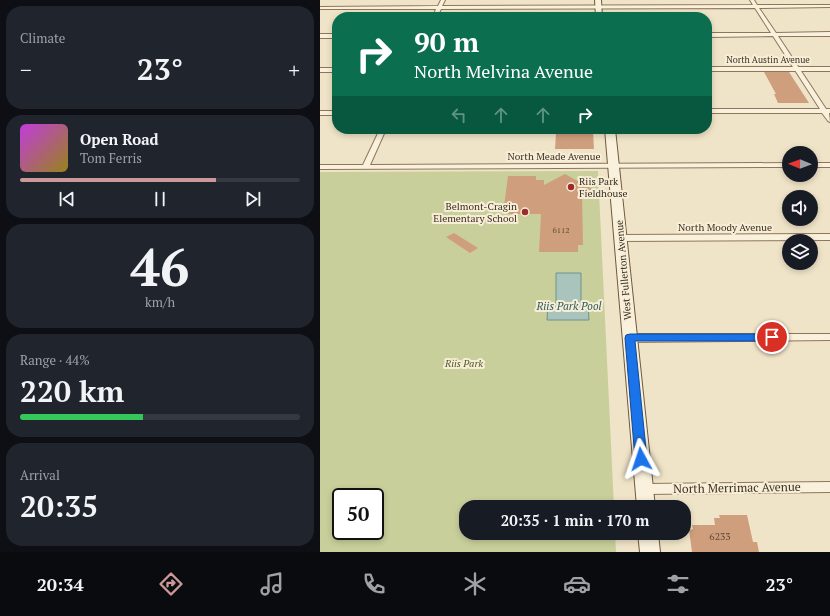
<!DOCTYPE html>
<meta charset="utf-8">
<style>
:root{--surface:#171b24;--page:#20242c;--text:#f1f3f6;--muted:#9ea1a6;--line:#363941;--accent:#cc999b}
body{margin:0;font-family:"PT Serif",serif;background:var(--page);color:var(--text);height:100vh;display:flex;flex-direction:column;font-size:15px;white-space:nowrap}
*{box-sizing:border-box;margin:0}
p{font-size:13px;color:var(--muted)}
.icon{flex:none;width:22px;height:22px;fill:none;stroke:currentColor;stroke-width:2;stroke-linecap:round;stroke-linejoin:round}
.map{position:relative;flex:1;overflow:hidden}
.drawer{display:flex;flex-direction:column;gap:6px;padding:6px;background:#0d0f14;width:320px}
.drawer>*{flex:none}
.hud{position:absolute;left:12px;top:12px;width:380px;height:122px;border-radius:16px;box-shadow:0 2px 6px #0003;background:#0b6e4f;color:#fff;overflow:hidden}
.needle{width:26px;rotate:271deg}
.tools{position:absolute;left:462px;top:146px;display:grid;gap:8px}
.tools a{display:grid;place-items:center;width:36px;height:36px;border-radius:50%;background:var(--surface);box-shadow:0 2px 6px #0003;font-size:20px}
.speed{position:absolute;left:12px;top:488px;display:flex;gap:8px;font-size:20px;font-weight:700;text-align:center}
.speed>*{display:grid;place-content:center;width:52px;height:52px;border-radius:50%;background:var(--surface);box-shadow:0 2px 6px #0003;line-height:1}
.speed .limit{border:2px solid #111;border-radius:6px;background:#fff;color:#111}
.pin{position:absolute;display:grid;place-items:center;width:34px;height:34px;color:#fff;margin:-17px;border:2px solid #fff;border-radius:50%;box-shadow:0 1px 4px #0007}
.me{position:absolute;width:44px;margin:-22px;rotate:355deg;stroke-linejoin:round;filter:drop-shadow(0 0 3px #0008)}
.turn{display:flex;align-items:center;gap:14px;height:84px;padding:0 16px;font-size:18px}
.turn .icon{width:52px;height:52px;stroke-width:2.5}
.turn b{display:block;font-size:28px;line-height:34px}
.lanes{display:flex;align-items:center;height:38px;padding:0 16px;background:#0003;justify-content:center;gap:20px;direction:ltr}
.lanes .off{opacity:.35}
.big{font-size:30px;font-weight:700;line-height:1.1}
.drawer .card{flex:1;display:flex;flex-direction:column;justify-content:center;gap:6px;min-width:0;padding:0 14px;border-radius:16px;background:var(--page)}
.drawer .dial{align-items:center;gap:0}
.dial b{font-size:52px;line-height:1}
.song{display:flex;align-items:center;gap:12px}
.cover{width:48px;height:48px;border-radius:6px;background:linear-gradient(135deg,hsl(290 70% 55%),hsl(50 70% 35%))}
.played{height:4px;border-radius:2px;background:linear-gradient(90deg,var(--accent) 70%,var(--line) 70%)}
.keys{display:flex;justify-content:space-around;direction:ltr}
.heat{display:flex;justify-content:space-between;align-items:center;font-size:22px;direction:ltr}
.charge{height:6px;border-radius:3px;background:linear-gradient(90deg,#34c759 44%,var(--line) 0)}
.trip{position:absolute;left:139px;top:500px;width:232px;height:40px;border-radius:16px;background:var(--surface);box-shadow:0 2px 6px #0003;font-weight:700;line-height:40px;text-align:center}
.tab-bar{display:flex;height:64px;justify-content:space-around;align-items:center;background:#090b0e;color:var(--muted)}
.tab-bar .icon{width:28px;height:28px}
.tab-bar .current{color:var(--accent)}
.tab-bar b{font-size:18px;color:var(--text)}
main{display:flex;flex:1;min-height:0}
.map>svg:first-child{display:block}
.green{fill:#c9cf9b;fill-rule:evenodd}
.water{fill:#a9c4bc;stroke:#6f938a}
.building{fill:#cf9f7d}
.lines{fill:none;stroke-linecap:round;stroke-linejoin:round}
.minor-casing{stroke:#8d765c;stroke-width:2}
.tertiary-casing{stroke:#8d765c;stroke-width:2}
.secondary-casing{stroke:#6f573f;stroke-width:2}
.minor{fill:#faf1dc;fill-rule:evenodd}
.tertiary{fill:#faf1dc;fill-rule:evenodd}
.secondary{fill:#faf1dc;fill-rule:evenodd}
.route{fill:#1a73e8;stroke:#114b97}
.poi-dot{fill:#9e2a2b;stroke:#f7eed8;stroke-width:1.5}
.labels{text-anchor:middle;stroke-width:4;stroke-linejoin:round;paint-order:stroke}
.number-label{font-size:8px;fill:#624a37}
.far-street-label{font-size:9px;fill:#3d2e20;stroke:#f7eed8}
.street-label{font-size:10px;fill:#3d2e20;stroke:#f7eed8}
.poi-label{font-size:10px;fill:#3d2e20;stroke:#f7eed8;text-anchor:start}
.park-label{font-size:10px;font-style:italic;fill:#4d5a26;stroke:#f7eed8}
.near-number-label{font-size:10px;fill:#624a37}
.water-label{font-size:11px;font-style:italic;fill:#2f5d5a;stroke:#f7eed8}
.near-street-label{font-size:12px;fill:#3d2e20;stroke:#f7eed8}
</style>
<main>
<section class="drawer">
<div class="card"><p>Climate</p>
<div class="heat"><a>−</a><b class="big">23°</b><a>+</a></div>
</div>
<div class="card">
<div class="song"><i class="cover"></i><div><b>Open Road</b><p>Tom Ferris</p></div></div>
<div class="played"></div>
<div class="keys"><svg class="icon" aria-label="previous" viewBox="0 0 24 24"><path d="M18 5L8 12l10 7zM5 5v14"/></svg><svg class="icon" aria-label="pause" viewBox="0 0 24 24"><path d="M8 5v14M16 5v14"/></svg><svg class="icon" aria-label="next" viewBox="0 0 24 24"><path d="M6 5l10 7-10 7zM19 5v14"/></svg></div>
</div>
<div class="card dial"><b>46</b><p>km/h</p></div>
<div class="card"><p>Range · 44%</p><b class="big">220 km</b><div class="charge"></div></div>
<div class="card"><p>Arrival</p><b class="big">20:35</b></div>
</section>
<div class="map">
<svg width="510" height="552" viewBox="0 0 510 552">
<rect width="100%" height="100%" fill="#f0e4c8"/>
<!-- green -->
<path class="green" d="M278,171L294,507H146V533H295L296,552H0V172ZM21,497H55V531H21Z"/>
<!-- water -->
<polygon class="water" points="236,273 261,273 261,303 268,303 269,320 227,320 228,303 236,303"/>
<!-- building -->
<g class="building">
<polygon points="444,72 469,72 489,103 458,103 454,94 456,94"/>
<polygon points="273,132 274,149 235,149 236,133"/>
<polygon points="245,174 272,189 262,194 263,245 258,245 258,252 219,252 221,214 183,214 188,176 216,176 216,180 224,180 224,185"/>
<polygon points="134,233 158,248 150,253 126,237"/>
<polygon points="399,515 427,515 433,542 437,542 439,552 372,552 369,530 373,529 372,525 395,525 394,518 400,518"/>
</g>
<g class="lines">
<!-- minor casing -->
<g class="minor-casing">
<g id="minor">
<polygon points="121,0 125,0 122,6 433,5 430,0 434,0 437,5 510,5 510,7 439,8 456,33 510,32 510,36 458,36 506,109 510,109 510,113 509,113 510,122 508,121 502,113 387,113 387,109 500,109 453,36 387,37 387,33 451,33 435,8 121,9 117,17 113,17 116,9 0,9 0,7 118,6"/>
<rect x="0" y="34" width="17" height="4"/>
<rect x="0" y="111" width="17" height="4"/>
<polygon points="60,129 66,129 50,165 469,163 469,167 0,169 0,165 43,165"/>
<rect x="491" y="163" width="19" height="4"/>
<polygon points="510,234 510,240 300,241 296,238 300,235"/>
<polygon points="310,334 510,334 510,340 310,342 306,340 305,338 306,336"/>
<polygon points="510,482 510,492 324,494 320,493 318,489 320,485 324,484"/>
</g>
</g>
<!-- tertiary casing -->
<g class="tertiary-casing">
<g id="tertiary">
<rect x="387" y="67" width="123" height="4"/>
<rect x="0" y="68" width="17" height="4"/>
</g>
</g>
<!-- secondary casing -->
<g class="secondary-casing">
<g id="secondary">
<polygon points="275,0 281,0 282,17 276,17"/>
<polygon points="285,129 295,129 335,507 317,507"/>
<polygon points="318,533 338,533 340,552 320,552"/>
</g>
</g>
<!-- minor -->
<use href="#minor" class="minor"/>
<!-- tertiary -->
<use href="#tertiary" class="tertiary"/>
<!-- secondary -->
<use href="#secondary" class="secondary"/>
</g>
<!-- route -->
<polygon class="route" points="310,334 452,334 457,337 452,341 315,341 327,459 326,463 321,464 317,463 315,459 305,338 306,335"/>
<!-- markers -->
<g class="poi-dot">
<circle cx="251" cy="187" r="4"/>
<circle cx="205" cy="212" r="4"/>
</g>
<g class="labels">
<!-- number labels -->
<g class="number-label">
<text x="241" y="233">6112</text>
</g>
<!-- far-street labels -->
<g class="far-street-label">
<text x="448" y="63">North Austin Avenue</text>
</g>
<!-- street labels -->
<g class="street-label">
<text x="234" y="160">North Meade Avenue</text>
<text x="405" y="231">North Moody Avenue</text>
<text transform="translate(303 270) rotate(-95)" y="4">West Fullerton Avenue</text>
</g>
<!-- poi labels -->
<g class="poi-label">
<text x="259" y="185">Riis Park<tspan x="259" dy="12">Fieldhouse</tspan></text>
<text x="197" y="210" text-anchor="end">Belmont-Cragin<tspan x="197" dy="12">Elementary School</tspan></text>
</g>
<!-- park labels -->
<g class="park-label">
<text x="144" y="367">Riis Park</text>
</g>
<!-- near-number labels -->
<g class="near-number-label">
<text x="400" y="540">6233</text>
</g>
<!-- water labels -->
<g class="water-label">
<text x="249" y="310">Riis Park Pool</text>
</g>
<!-- near-street labels -->
<g class="near-street-label">
<text transform="translate(417 488) rotate(-1)" y="4">North Merrimac Avenue</text>
</g>
</g>
</svg>
<div class="tools">
<a><svg class="needle" viewBox="-14 -14 28 28"><path d="M0-13l5 13h-10z" fill="#e53935"/><path d="M0 13l5-13h-10z" fill="#9ea1a6"/></svg></a>
<a><svg class="icon" aria-label="sound" viewBox="0 0 24 24"><path d="M4 9h4l5-4v14l-5-4H4zM17 9q2 3 0 6"/></svg></a>
<a><svg class="icon" aria-label="layers" viewBox="0 0 24 24"><path d="M12 4l9 5-9 5-9-5zM3 14l9 5 9-5"/></svg></a>
</div>
<div class="speed"><div class="limit">50</div></div>
<div class="pin" style="left:452px;top:337px;background:#d93025"><svg class="icon" aria-label="arrive" viewBox="0 0 24 24"><path d="M6 21V4h12l-3 4 3 4H6"/></svg></div>
<svg class="me" style="left:321px;top:459px" viewBox="-20 -20 40 40"><path d="M0-17L14 15 0 8-14 15z" fill="#1a73e8" stroke="#fff" stroke-width="4"/></svg>
<div class="trip">20:35 · 1 min · 170 m</div>
<div class="hud">
<div class="turn"><svg class="icon" aria-label="right" viewBox="0 0 24 24"><path d="M7 20v-9h11M14 6l5 5-5 5"/></svg><div><b>90 m</b>North Melvina Avenue</div></div>
<div class="lanes"><svg class="icon off" aria-label="left" viewBox="0 0 24 24"><path d="M17 20v-9H6M10 6l-5 5 5 5"/></svg><svg class="icon off" aria-label="ahead" viewBox="0 0 24 24"><path d="M12 20V5M6 11l6-6 6 6"/></svg><svg class="icon off" aria-label="ahead" viewBox="0 0 24 24"><path d="M12 20V5M6 11l6-6 6 6"/></svg><svg class="icon" aria-label="right" viewBox="0 0 24 24"><path d="M7 20v-9h11M14 6l5 5-5 5"/></svg></div>
</div>
</div>
</main>
<nav class="tab-bar">
<b>20:34</b>
<svg class="icon current" aria-label="directions" viewBox="0 0 24 24"><path d="M12 3l9 9-9 9-9-9zM9 14v-3h6M13 9l2 2-2 2"/></svg>
<svg class="icon" aria-label="music" viewBox="0 0 24 24"><path d="M9 18V5l10-2v13"/><circle cx="6" cy="18" r="3"/><circle cx="16" cy="16" r="3"/></svg>
<svg class="icon" aria-label="phone" viewBox="0 0 24 24"><path d="M5 4h4l2 5-3 2q2 4 5 5l2-3 5 2v4C11 20 4 13 5 4z"/></svg>
<svg class="icon" aria-label="climate" viewBox="0 0 24 24"><path d="M12 3v18M4 7l16 10M4 17L20 7"/></svg>
<svg class="icon" aria-label="car" viewBox="0 0 24 24"><path d="M5 17H2v-5l4-1 3-4h7l3 4 3 1v5h-3M9 17h6M6 11h13"/><circle cx="7" cy="17" r="2"/><circle cx="17" cy="17" r="2"/></svg>
<svg class="icon" aria-label="filters" viewBox="0 0 24 24"><path d="M4 7h16M4 17h16"/><circle cx="9" cy="7" r="2"/><circle cx="15" cy="17" r="2"/></svg>
<b>23°</b>
</nav>
